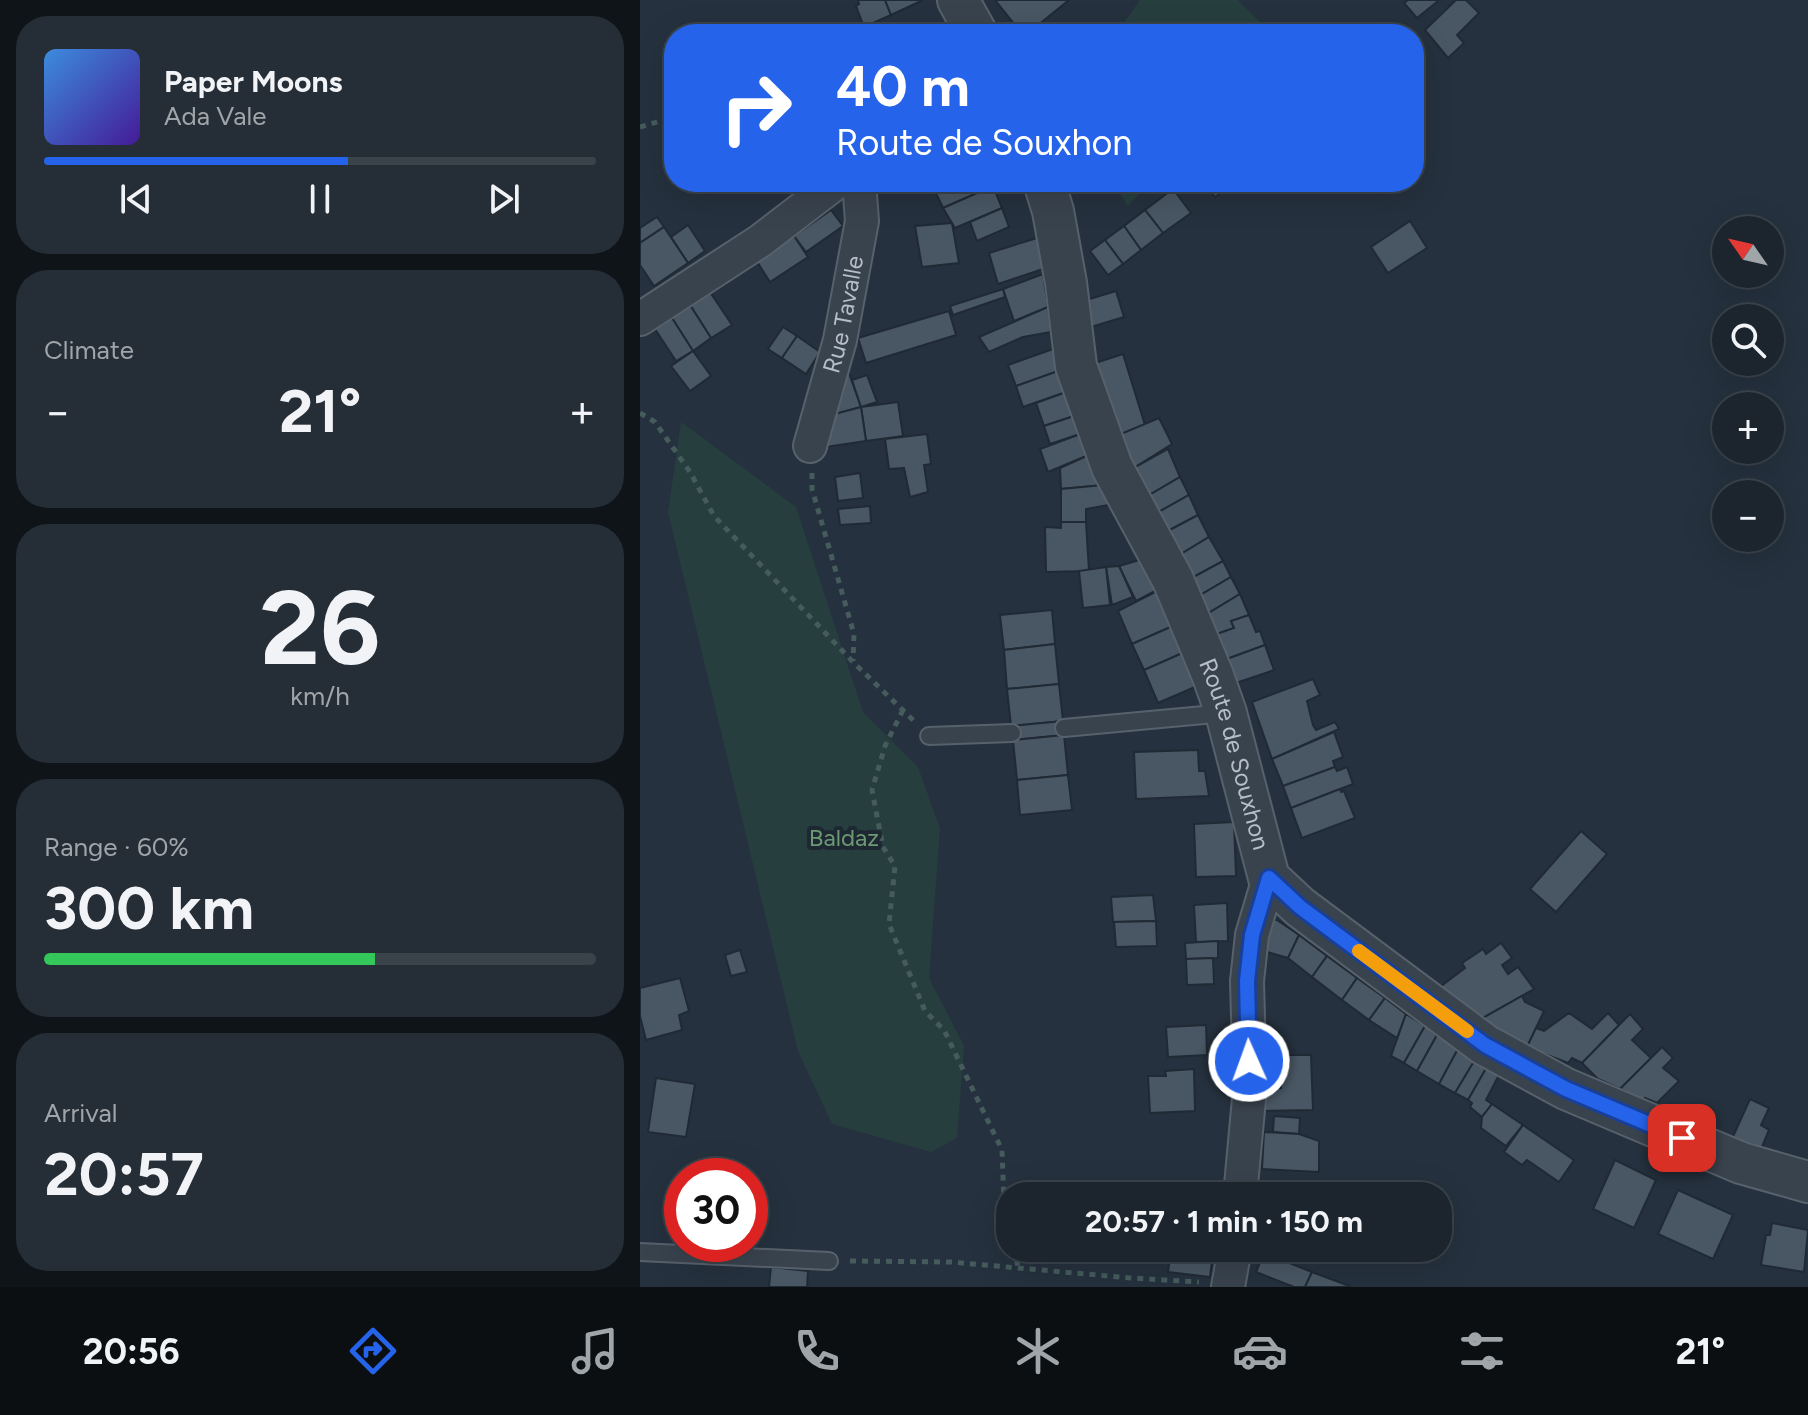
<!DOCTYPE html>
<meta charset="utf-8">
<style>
:root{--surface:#1c252e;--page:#252d36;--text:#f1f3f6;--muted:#a0a5aa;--line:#3a424a;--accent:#2563eb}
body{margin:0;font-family:Figtree,sans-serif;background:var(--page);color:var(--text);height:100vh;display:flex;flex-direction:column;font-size:30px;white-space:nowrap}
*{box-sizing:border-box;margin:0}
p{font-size:26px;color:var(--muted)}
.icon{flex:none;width:44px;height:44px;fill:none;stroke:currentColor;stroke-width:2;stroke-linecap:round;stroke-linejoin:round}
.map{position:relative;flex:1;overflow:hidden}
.drawer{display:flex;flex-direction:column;gap:16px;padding:16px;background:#0f1419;width:640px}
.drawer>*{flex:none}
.guide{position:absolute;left:24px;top:24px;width:760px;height:168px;border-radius:32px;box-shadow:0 8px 32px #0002,0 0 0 2px var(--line);background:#2563eb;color:#fff;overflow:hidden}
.needle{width:52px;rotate:304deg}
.controls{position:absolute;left:1072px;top:216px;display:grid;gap:16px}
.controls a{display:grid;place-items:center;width:72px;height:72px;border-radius:50%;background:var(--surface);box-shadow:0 8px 32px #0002,0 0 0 2px var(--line);font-size:40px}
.speed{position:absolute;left:24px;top:1158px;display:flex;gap:16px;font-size:40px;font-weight:700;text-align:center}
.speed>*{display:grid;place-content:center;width:104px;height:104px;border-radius:50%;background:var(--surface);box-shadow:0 8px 32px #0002,0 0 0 2px var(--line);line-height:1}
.speed .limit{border:12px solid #d22;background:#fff;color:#111}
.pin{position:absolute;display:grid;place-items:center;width:68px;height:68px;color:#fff;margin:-34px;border-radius:16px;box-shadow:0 4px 12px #0006}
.me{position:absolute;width:88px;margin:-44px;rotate:358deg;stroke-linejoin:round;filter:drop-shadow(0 0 6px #0008)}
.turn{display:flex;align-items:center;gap:28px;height:168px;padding:0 40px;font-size:36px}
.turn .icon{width:104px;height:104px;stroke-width:2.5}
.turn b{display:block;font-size:56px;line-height:68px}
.big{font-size:60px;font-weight:700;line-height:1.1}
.drawer .widget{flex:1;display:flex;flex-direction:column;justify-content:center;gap:12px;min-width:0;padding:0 28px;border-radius:32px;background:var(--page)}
.drawer .dial{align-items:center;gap:0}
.dial b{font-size:104px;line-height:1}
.song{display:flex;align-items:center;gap:24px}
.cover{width:96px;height:96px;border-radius:12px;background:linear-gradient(135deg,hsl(210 70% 55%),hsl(260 70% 35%))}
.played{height:8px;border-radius:4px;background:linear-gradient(90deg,var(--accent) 55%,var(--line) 55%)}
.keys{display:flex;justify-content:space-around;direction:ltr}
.heat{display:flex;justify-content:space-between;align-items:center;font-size:44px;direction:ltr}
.charge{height:12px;border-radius:6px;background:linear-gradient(90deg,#34c759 60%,var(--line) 0)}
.trip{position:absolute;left:356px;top:1182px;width:456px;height:80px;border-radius:32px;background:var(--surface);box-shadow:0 8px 32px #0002,0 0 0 2px var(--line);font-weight:700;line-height:80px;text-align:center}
.tab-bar{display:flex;height:128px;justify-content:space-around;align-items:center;background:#0b0f12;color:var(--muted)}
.tab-bar .icon{width:56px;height:56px}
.tab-bar .selected{color:var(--accent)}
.tab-bar b{font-size:36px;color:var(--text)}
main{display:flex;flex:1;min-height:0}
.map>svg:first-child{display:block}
.green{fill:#273e3f}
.building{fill:#495764;stroke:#202a35;stroke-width:2}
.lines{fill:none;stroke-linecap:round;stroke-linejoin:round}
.service-casing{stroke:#57616c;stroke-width:20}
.minor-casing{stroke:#57616c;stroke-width:36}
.tertiary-casing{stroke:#57616c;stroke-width:44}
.path{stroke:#455b5c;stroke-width:5;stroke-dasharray:6 6;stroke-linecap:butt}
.service{stroke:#39434e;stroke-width:16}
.minor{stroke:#39434e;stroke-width:32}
.tertiary{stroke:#39434e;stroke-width:40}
.route-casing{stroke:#184099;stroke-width:20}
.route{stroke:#2563eb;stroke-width:14}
.slow{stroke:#f59e0b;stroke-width:14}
.labels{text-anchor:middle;stroke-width:8;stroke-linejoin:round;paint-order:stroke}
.street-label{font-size:24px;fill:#b5bec9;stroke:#1e2833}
.park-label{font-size:24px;fill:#6c9973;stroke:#1e2833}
</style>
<main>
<section class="drawer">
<div class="widget">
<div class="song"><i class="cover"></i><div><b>Paper Moons</b><p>Ada Vale</p></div></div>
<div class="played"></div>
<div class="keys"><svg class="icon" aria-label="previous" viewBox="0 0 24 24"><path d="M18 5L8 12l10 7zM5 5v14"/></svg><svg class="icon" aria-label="pause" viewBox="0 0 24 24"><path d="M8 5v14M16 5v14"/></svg><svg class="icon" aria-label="next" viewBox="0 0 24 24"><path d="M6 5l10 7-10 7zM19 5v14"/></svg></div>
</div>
<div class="widget"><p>Climate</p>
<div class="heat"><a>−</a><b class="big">21°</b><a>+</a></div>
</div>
<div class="widget dial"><b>26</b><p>km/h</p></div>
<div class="widget"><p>Range · 60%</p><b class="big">300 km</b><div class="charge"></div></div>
<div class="widget"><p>Arrival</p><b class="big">20:57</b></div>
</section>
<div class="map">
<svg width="1168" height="1287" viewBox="0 0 1168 1287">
<rect width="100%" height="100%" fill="#25313e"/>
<!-- green -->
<g class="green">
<polygon points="500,0 598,0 632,34 476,34"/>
<polygon points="472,182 511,182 488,206"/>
<polygon points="41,422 156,507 223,712 278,767 300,828 289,978 324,1046 317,1138 291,1152 192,1124 158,1051 28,512"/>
</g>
<!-- building -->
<g class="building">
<polygon points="218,0 245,0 251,15 224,27 216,6 219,4"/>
<polygon points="245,0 283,0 251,15"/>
<polygon points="355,0 429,0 387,34 382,34"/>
<polygon points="768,0 797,0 798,1 777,18 764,3"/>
<polygon points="816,0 826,0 839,13 817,35 824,43 808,58 785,30"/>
<polygon points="399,25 408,34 387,34"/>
<polygon points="309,182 351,182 353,186 303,208 294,189"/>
<polygon points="564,182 595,182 575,197"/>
<polygon points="353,186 362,208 315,228 303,208"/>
<polygon points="533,189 551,213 523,233 505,210"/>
<polygon points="362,208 369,227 337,241 330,222"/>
<polygon points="191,210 203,226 166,252 154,236"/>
<polygon points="505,210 523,233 501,250 484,226"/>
<polygon points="17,217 24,227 0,243 0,228"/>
<polygon points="770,221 787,248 748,273 731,247"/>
<polygon points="312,223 319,263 282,267 275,226"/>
<polygon points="48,225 65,251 48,263 31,237"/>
<polygon points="484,226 501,250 483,264 465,240"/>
<polygon points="24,227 48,263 14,286 0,265 0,243"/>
<polygon points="154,236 168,257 130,282 116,260"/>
<polygon points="397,238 406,268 358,284 349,253"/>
<polygon points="465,240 483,264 468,275 450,251"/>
<polygon points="403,274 408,307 374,321 363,289"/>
<polygon points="363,289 365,297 313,315 310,306"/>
<polygon points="476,291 484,317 451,327 443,301"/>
<polygon points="70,292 92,325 71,338 50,305"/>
<polygon points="50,305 71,338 53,351 32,318"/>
<polygon points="408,307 411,332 383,337 349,352 339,337"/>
<polygon points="309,311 316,335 226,363 218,338"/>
<polygon points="32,318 53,351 36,361 15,329"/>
<polygon points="143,327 157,336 142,358 128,349"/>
<polygon points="157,336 180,352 166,374 142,358"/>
<polygon points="413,349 421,370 376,386 368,365"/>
<polygon points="53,351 71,376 50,391 31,366"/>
<polygon points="483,354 505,425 476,436 452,364"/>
<polygon points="421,370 429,391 383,407 376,386"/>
<polygon points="209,373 221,407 191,415 199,379"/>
<polygon points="227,375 237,402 221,407 212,380"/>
<polygon points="429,391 437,415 404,426 396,403"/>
<polygon points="258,402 263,436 226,441 221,407"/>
<polygon points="221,407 226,441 179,448 191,415"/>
<polygon points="437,415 443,433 410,444 404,426"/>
<polygon points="519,418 532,444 492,469 476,436"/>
<polygon points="443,433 451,454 408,472 400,449"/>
<polygon points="287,434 291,464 284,465 288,492 270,497 264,468 249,469 245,439"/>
<polygon points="528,449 540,477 506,497 492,469"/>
<polygon points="451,454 464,485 421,489 420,468"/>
<polygon points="220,473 223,498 198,501 195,477"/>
<polygon points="540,477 549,495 515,514 506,497"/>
<polygon points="464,485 474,504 446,509 446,522 421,522 421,489"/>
<polygon points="549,495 558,515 524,533 515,514"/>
<polygon points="230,506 231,523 200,525 198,509"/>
<polygon points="558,515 569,537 536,557 524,533"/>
<polygon points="421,522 446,522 449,571 406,572 405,527 421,528"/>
<polygon points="569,537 583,561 548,580 536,557"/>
<polygon points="503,559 519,589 496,601 479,566"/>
<polygon points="583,561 591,577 557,597 548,580"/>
<polygon points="479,566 493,597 472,605 466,567"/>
<polygon points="466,567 470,605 443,608 439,571"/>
<polygon points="591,577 600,594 567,614 557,597"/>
<polygon points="519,590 535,625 492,644 478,611"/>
<polygon points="600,594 609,615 591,621 594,628 574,635 567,614"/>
<polygon points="412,610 415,644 364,650 360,615"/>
<polygon points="609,615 616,632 620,631 625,645 584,660 574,635 594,628 591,621"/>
<polygon points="535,625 547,651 504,670 492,644"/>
<polygon points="415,644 419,684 367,689 364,650"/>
<polygon points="625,645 634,670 593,684 584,660"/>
<polygon points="547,651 562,684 518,703 504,670"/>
<polygon points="673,679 680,695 667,701 673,725 676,730 695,722 699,729 632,759 612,702"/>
<polygon points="419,684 423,721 371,726 367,689"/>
<polygon points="423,721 424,735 373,740 371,726"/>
<polygon points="694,732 703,757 693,761 695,767 643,786 632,759"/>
<polygon points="424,735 428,775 377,780 373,740"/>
<polygon points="558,750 559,771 565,771 569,796 496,799 494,752"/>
<polygon points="695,767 697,771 707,767 713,784 651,808 643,786"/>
<polygon points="428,775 432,810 380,815 377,780"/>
<polygon points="700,789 701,792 704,791 715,818 662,838 651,808"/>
<polygon points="594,822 596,876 556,877 554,824"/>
<polygon points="941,831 967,854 916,912 890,889"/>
<polygon points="513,895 516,921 473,922 471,897"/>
<polygon points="587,903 588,941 556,942 554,905"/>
<polygon points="624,917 637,920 659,935 648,958 617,949"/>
<polygon points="516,921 517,946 476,947 474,922"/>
<polygon points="659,935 687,956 672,977 648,958"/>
<polygon points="578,941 578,958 546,959 545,943"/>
<polygon points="861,943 872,958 862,965 868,974 878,967 894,989 841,1019 800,987 825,968 822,963 843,949 846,954"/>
<polygon points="100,950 107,972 91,976 85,955"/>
<polygon points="687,956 717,978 702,1000 672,977"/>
<polygon points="573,958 574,984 547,985 546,959"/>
<polygon points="40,978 49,1011 39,1015 42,1030 6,1040 0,1016 0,988"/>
<polygon points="717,978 745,998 729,1020 702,1000"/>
<polygon points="882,996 885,1002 904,1011 887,1047 841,1019"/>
<polygon points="745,998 766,1014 757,1038 729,1020"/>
<polygon points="929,1013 952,1029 968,1013 979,1025 942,1063 932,1058 928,1063 887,1047 896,1028 904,1031"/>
<polygon points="766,1014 785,1026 764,1063 751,1056"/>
<polygon points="990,1014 1003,1029 992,1040 1011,1058 980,1089 958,1079 942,1063"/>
<polygon points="566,1025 567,1055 528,1057 526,1027"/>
<polygon points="785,1026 797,1035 777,1071 764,1063"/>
<polygon points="797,1035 819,1047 799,1084 777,1071"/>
<polygon points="819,1047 836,1058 815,1093 799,1084"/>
<polygon points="1022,1047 1033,1058 1023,1068 1039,1081 1017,1103 1005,1098 1002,1100 980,1089"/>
<polygon points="640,1055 671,1055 673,1110 623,1111 623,1089 641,1088"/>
<polygon points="836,1058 848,1065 828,1100 815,1093"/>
<polygon points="848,1065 860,1073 846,1100 852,1104 842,1117 830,1107 832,1103 828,1100"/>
<polygon points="554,1069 555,1111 510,1113 508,1076 526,1076 525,1071"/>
<polygon points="16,1078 55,1084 46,1137 8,1132"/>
<polygon points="1110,1099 1129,1108 1121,1125 1129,1130 1119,1154 1091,1141"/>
<polygon points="852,1104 883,1125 866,1146 841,1128 842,1117"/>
<polygon points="634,1116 660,1118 659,1134 633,1132"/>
<polygon points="883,1125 934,1160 919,1182 887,1160 882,1165 864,1152"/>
<polygon points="624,1132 659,1134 679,1141 679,1172 622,1169"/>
<polygon points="975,1160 1016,1180 994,1228 953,1209"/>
<polygon points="1038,1190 1093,1215 1073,1259 1018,1234"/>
<polygon points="1132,1223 1168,1230 1164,1272 1121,1265 1126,1235 1130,1235"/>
<polygon points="531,1248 573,1254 570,1277 528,1272"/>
<polygon points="531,1248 574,1248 573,1254"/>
<polygon points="624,1253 672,1272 665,1287 654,1287 616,1272"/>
<polygon points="131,1267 168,1271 167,1287 129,1287"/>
<polygon points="672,1272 712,1287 665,1287"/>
</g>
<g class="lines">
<!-- service casing -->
<g class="service-casing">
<g id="service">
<polyline points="424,728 585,713"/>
<polyline points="289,736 372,733"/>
<polyline points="0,1252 189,1261"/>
</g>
</g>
<!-- minor casing -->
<g class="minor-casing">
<g id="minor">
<polyline points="0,319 120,241 197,182"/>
<path id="s1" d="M170,446L200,340L222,221L219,182"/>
<polyline points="600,1196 610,1088 607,981 612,935 629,878"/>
<polyline points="588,1287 595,1248"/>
</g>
</g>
<!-- tertiary casing -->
<g class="tertiary-casing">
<g id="tertiary">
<polyline points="318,0 337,34"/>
<path id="s2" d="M404,182L413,211L426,283L436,366L472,467L533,580L573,676L586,713L629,878L660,907L845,1045L926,1089L1101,1163L1168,1182"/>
</g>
</g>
<!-- path -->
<g class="path">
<polyline points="0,127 34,117"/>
<polyline points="0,413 15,422 50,472 74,516 213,662 274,721"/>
<polyline points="172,473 172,489 214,634 213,661"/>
<polyline points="263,710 245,746 232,790 243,847 255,866 249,924 285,1011 304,1030 362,1150 364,1203 370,1231"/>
<polyline points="374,1248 378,1267"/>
<polyline points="210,1261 311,1262 491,1278 559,1282"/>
</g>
<!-- service -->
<use href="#service" class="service"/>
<!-- minor -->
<use href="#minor" class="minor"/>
<!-- tertiary -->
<use href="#tertiary" class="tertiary"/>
</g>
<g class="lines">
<!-- route casing -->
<g class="route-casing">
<polyline id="route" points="609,1061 607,981 612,935 629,878 660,907 845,1045 926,1089 1042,1138"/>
</g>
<!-- route -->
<use href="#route" class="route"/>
<!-- slow -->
<polyline class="slow" points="719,951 827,1031"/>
</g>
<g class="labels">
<!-- street labels -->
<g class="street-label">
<text dy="8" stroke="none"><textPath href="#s1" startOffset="136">Rue Tavalle</textPath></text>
<text dy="8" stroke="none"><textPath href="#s2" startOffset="608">Route de Souxhon</textPath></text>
</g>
<!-- park labels -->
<g class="park-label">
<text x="204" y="846">Baldaz</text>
</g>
</g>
</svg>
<div class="controls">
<a><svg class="needle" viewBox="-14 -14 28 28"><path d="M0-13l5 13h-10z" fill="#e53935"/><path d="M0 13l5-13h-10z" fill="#a0a5aa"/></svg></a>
<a><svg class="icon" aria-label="search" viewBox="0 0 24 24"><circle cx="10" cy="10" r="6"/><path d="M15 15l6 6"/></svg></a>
<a>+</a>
<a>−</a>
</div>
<div class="speed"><div class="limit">30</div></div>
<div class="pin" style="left:1042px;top:1138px;background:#d93025"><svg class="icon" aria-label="arrive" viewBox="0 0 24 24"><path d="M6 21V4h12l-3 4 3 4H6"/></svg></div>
<svg class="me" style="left:609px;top:1061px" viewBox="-20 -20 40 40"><circle r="17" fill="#2563eb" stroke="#fff" stroke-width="3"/><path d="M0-11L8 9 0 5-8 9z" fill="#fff"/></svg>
<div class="trip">20:57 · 1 min · 150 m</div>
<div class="guide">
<div class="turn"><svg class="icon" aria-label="right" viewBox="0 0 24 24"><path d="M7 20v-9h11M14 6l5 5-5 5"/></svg><div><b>40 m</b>Route de Souxhon</div></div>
</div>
</div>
</main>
<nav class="tab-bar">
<b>20:56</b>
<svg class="icon selected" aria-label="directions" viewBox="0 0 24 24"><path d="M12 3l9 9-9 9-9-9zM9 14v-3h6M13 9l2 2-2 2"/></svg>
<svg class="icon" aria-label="music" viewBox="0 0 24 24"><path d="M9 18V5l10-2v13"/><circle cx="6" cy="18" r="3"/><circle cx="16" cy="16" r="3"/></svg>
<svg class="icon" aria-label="phone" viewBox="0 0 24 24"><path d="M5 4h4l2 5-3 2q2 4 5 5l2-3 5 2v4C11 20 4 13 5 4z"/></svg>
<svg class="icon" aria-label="climate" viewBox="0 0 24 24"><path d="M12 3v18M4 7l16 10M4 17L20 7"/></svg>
<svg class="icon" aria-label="car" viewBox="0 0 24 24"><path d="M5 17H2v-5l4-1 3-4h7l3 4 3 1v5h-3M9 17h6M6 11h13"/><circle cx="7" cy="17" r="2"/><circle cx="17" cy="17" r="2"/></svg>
<svg class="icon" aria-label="filters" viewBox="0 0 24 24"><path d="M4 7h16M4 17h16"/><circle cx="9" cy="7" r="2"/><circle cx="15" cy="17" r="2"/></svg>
<b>21°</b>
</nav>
